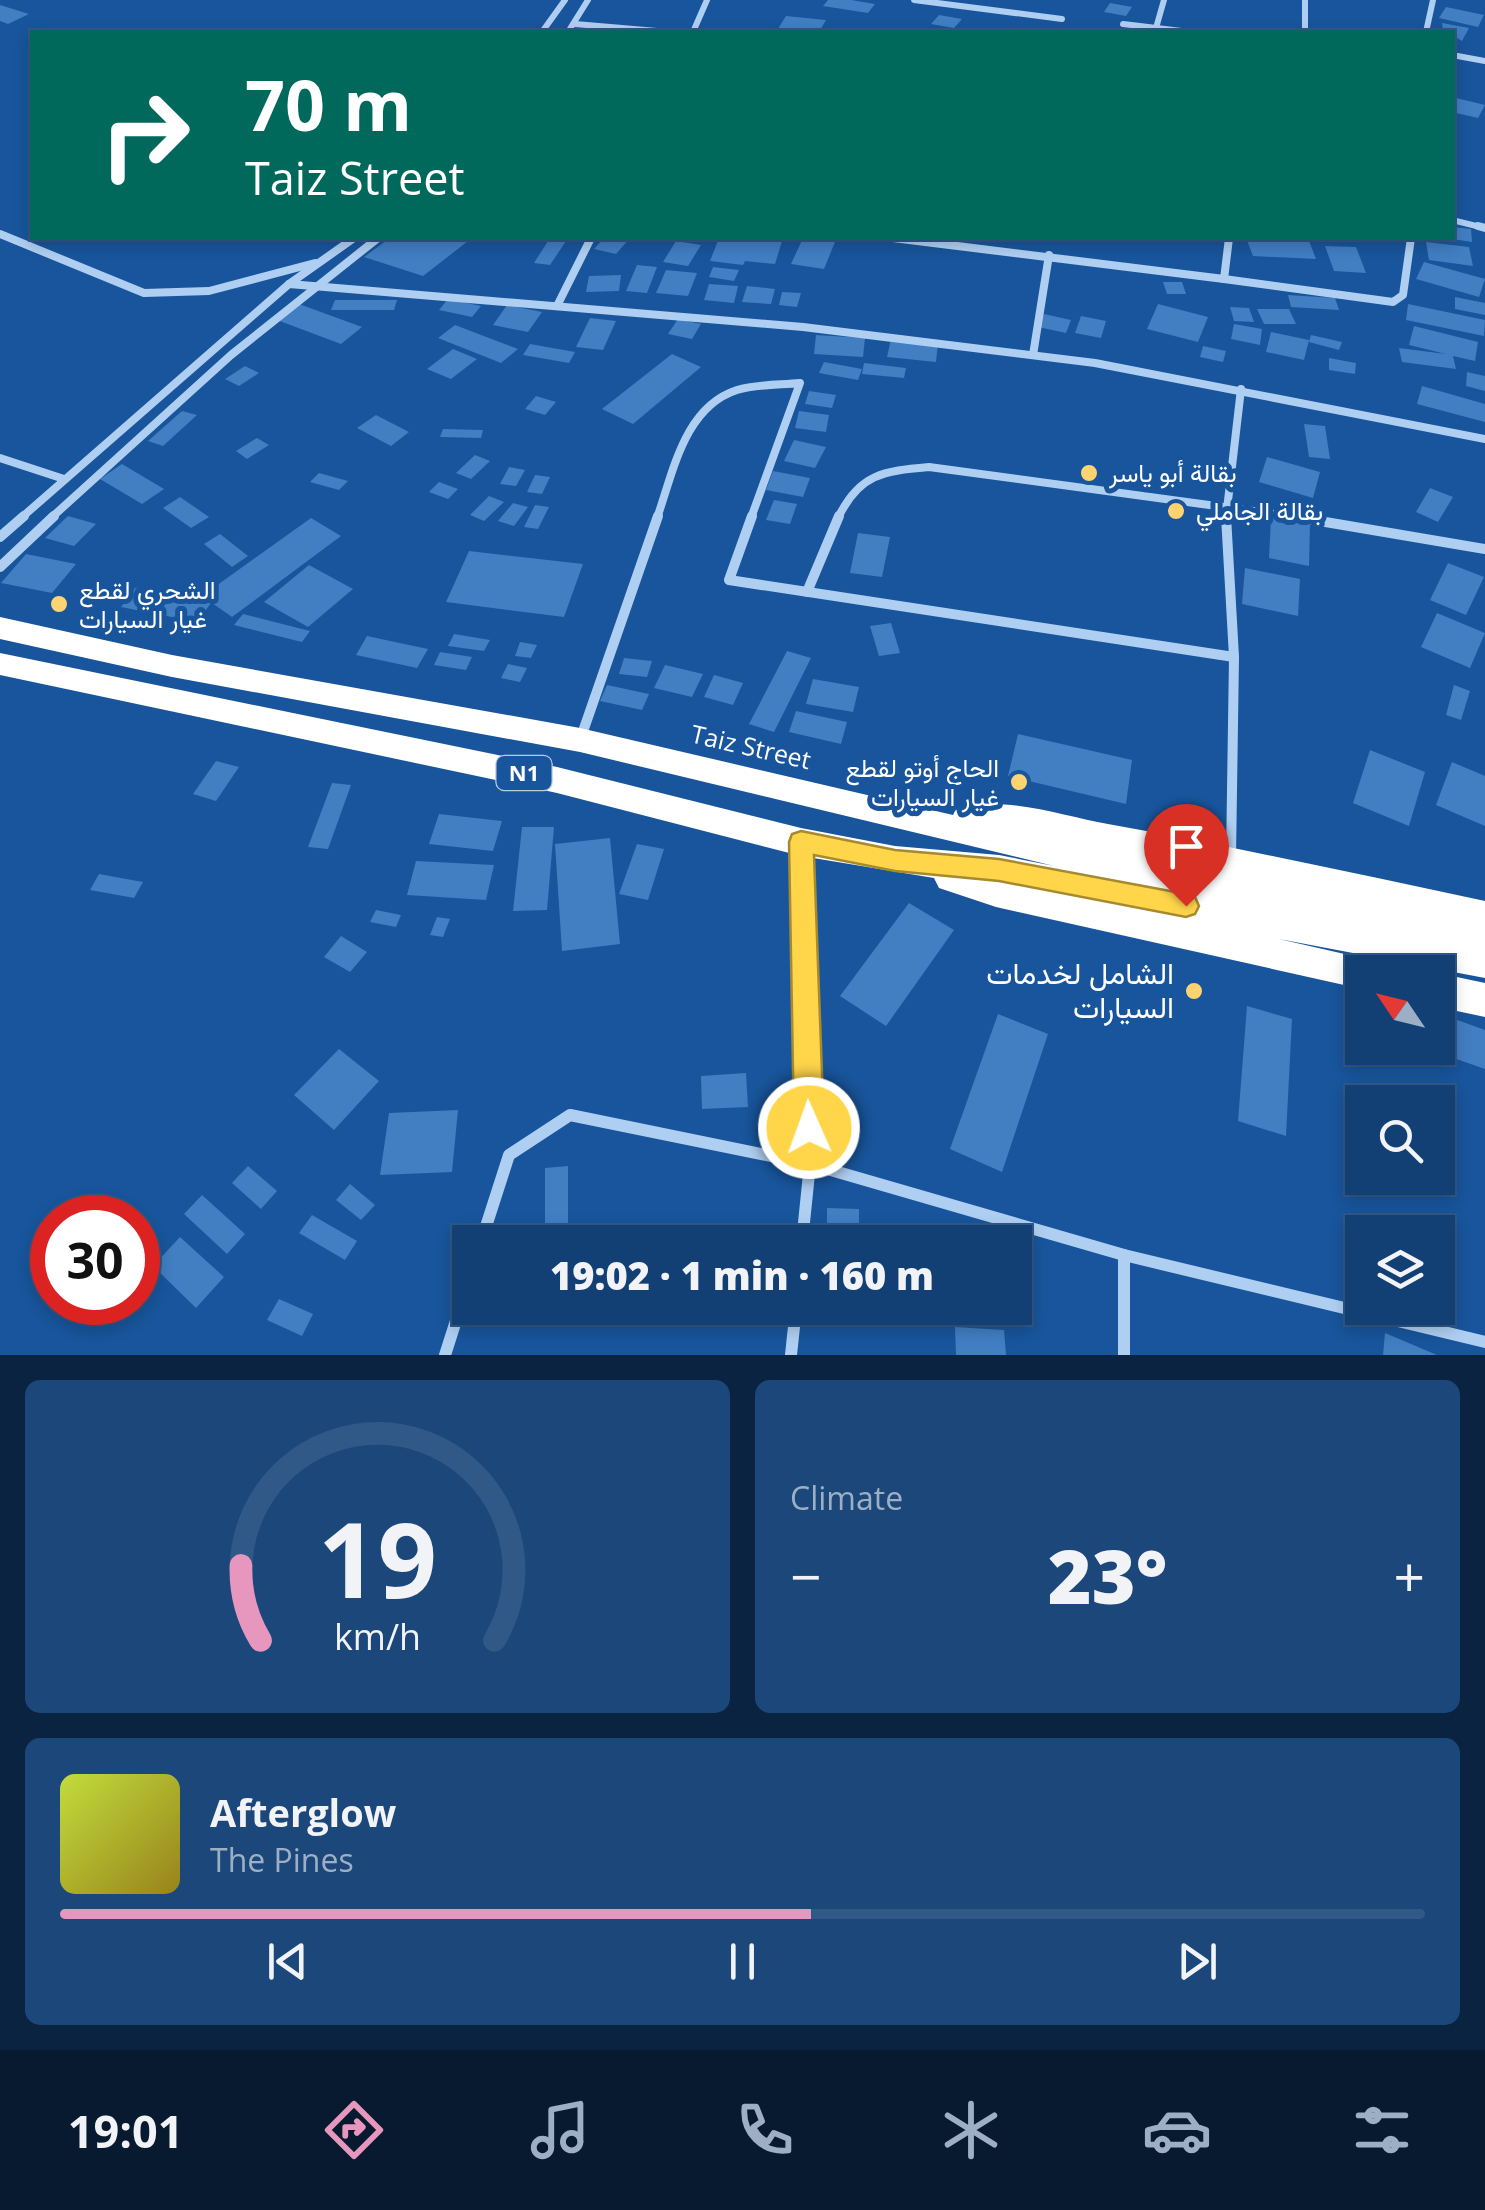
<!DOCTYPE html>
<meta charset="utf-8">
<style>
:root{--surface:#124075;--page:#1b477a;--text:#f1f3f6;--muted:#9cafc5;--line:#315987;--accent:#e797bd}
body{margin:0;font-family:"Open Sans",Vazirmatn,sans-serif;background:var(--page);color:var(--text);height:100vh;display:flex;flex-direction:column;font-size:38px;white-space:nowrap}
*{box-sizing:border-box;margin:0}
p{font-size:32px;color:var(--muted)}
.icon{flex:none;width:55px;height:55px;fill:none;stroke:currentColor;stroke-width:2;stroke-linecap:round;stroke-linejoin:round}
.map{position:relative;height:1355px;overflow:hidden}
.panel{display:flex;flex-direction:column;gap:25px;padding:25px;background:#0a2340;flex:1}
.panel>*{flex:none}
.banner{position:absolute;left:30px;top:30px;width:1425px;height:210px;border-radius:0px;box-shadow:0 5px 15px #0003,0 0 0 2px var(--line);background:#00695c;color:#fff;overflow:hidden}
.needle{width:65px;rotate:305deg}
.controls{position:absolute;left:1345px;top:955px;display:grid;gap:20px}
.controls a{display:grid;place-items:center;width:110px;height:110px;border-radius:0px;background:var(--surface);box-shadow:0 5px 15px #0003,0 0 0 2px var(--line);font-size:50px}
.speed{position:absolute;left:30px;top:1195px;display:flex;gap:20px;font-size:50px;font-weight:700;text-align:center}
.speed>*{display:grid;place-content:center;width:130px;height:130px;border-radius:50%;background:var(--surface);box-shadow:0 5px 15px #0003,0 0 0 2px var(--line);line-height:1}
.speed .limit{border:15px solid #d22;background:#fff;color:#111}
.pin{position:absolute;display:grid;place-items:center;width:85px;height:85px;color:#fff;margin:-102px -42px;border-radius:50% 50% 50% 0;rotate:-45deg;box-shadow:0 0 10px #0007}
.pin .icon{rotate:45deg}
.me{position:absolute;width:110px;margin:-55px;rotate:358deg;stroke-linejoin:round;filter:drop-shadow(0 0 8px #0008)}
.turn{display:flex;align-items:center;gap:35px;height:210px;padding:0 50px;font-size:45px}
.turn .icon{width:130px;height:130px;stroke-width:2.5}
.turn b{display:block;font-size:70px;line-height:85px}
.big{font-size:75px;font-weight:800;line-height:1.1}
.panel .widget{flex:1;display:flex;flex-direction:column;justify-content:center;gap:15px;min-width:0;padding:0 35px;border-radius:15px;background:var(--page)}
.panel .dial{align-items:center;gap:0}
.dial svg{height:260px;overflow:visible;fill:none;stroke:var(--line);stroke-width:7;stroke-linecap:round;text-anchor:middle}
.dial text{fill:var(--text);stroke:none}
.song{display:flex;align-items:center;gap:30px}
.cover{width:120px;height:120px;border-radius:15px;background:linear-gradient(135deg,hsl(70 70% 55%),hsl(50 70% 35%))}
.played{height:10px;border-radius:5px;background:linear-gradient(90deg,var(--accent) 55%,var(--line) 55%)}
.keys{display:flex;justify-content:space-around;direction:ltr}
.heat{display:flex;justify-content:space-between;align-items:center;font-size:55px;direction:ltr}
.panel .tiles{flex:1;display:grid;gap:25px;grid-template-columns:1fr 1fr}
.widget:last-child{grid-column:span 2}
.trip{position:absolute;left:452px;top:1225px;width:580px;height:100px;border-radius:0px;background:var(--surface);box-shadow:0 5px 15px #0003,0 0 0 2px var(--line);font-weight:800;line-height:100px;text-align:center}
.dock{display:flex;height:160px;justify-content:space-around;align-items:center;background:#071a2f;color:var(--muted)}
.dock .icon{width:70px;height:70px}
.dock .active{color:var(--accent)}
.dock b{font-size:45px;color:var(--text)}
.map>svg:first-child{display:block}
.building{fill:#417ec2}
.lines{fill:none;stroke-linecap:round;stroke-linejoin:round}
.street-far3{stroke:#afcff2;stroke-width:6}
.street-far2{stroke:#afcff2;stroke-width:8}
.street-far1{stroke:#afcff2;stroke-width:10}
.street{stroke:#afcff2;stroke-width:12}
.highway{fill:#fff;fill-rule:evenodd}
.route{fill:#ffd54a;stroke:#a68a30;stroke-width:2.5}
.poi-dot{fill:#ffd370;stroke:#18559c;stroke-width:4}
.labels{text-anchor:middle;stroke-width:10;stroke-linejoin:round;paint-order:stroke}
.shield{fill:#18559c;stroke:#bacce1;stroke-width:2.5}
.shield-label{font-size:22px;font-weight:bold;fill:#fff}
.poi-label{font-size:25px;fill:#fff;stroke:#18559c;text-anchor:start}
.street-label{font-size:25px;fill:#fff;stroke:#18559c}
.near-poi-label{font-size:30px;fill:#fff;stroke:#18559c;text-anchor:end}
</style>
<div class="map">
<svg width="1485" height="1355" viewBox="0 0 1485 1355">
<rect width="100%" height="100%" fill="#18559c"/>
<!-- building -->
<g class="building">
<polygon points="828,0 851,0 875,4 868,13 823,6"/>
<polygon points="1110,3 1132,7 1126,16 1104,12"/>
<polygon points="0,5 29,14 8,24 0,21"/>
<polygon points="1446,7 1484,15 1478,27 1439,18"/>
<polygon points="939,15 962,19 954,28 931,24"/>
<polygon points="786,16 826,20 819,32 776,32"/>
<polygon points="1442,23 1469,28 1462,41 1443,30"/>
<polygon points="1452,97 1485,105 1478,118 1452,112"/>
<polygon points="1452,227 1471,229 1472,242 1452,239"/>
<polygon points="390,238 472,238 423,276 364,257"/>
<polygon points="550,238 566,241 550,265 534,263"/>
<polygon points="604,238 630,238 616,254 594,249"/>
<polygon points="719,238 783,238 775,264 745,261 743,265 710,261"/>
<polygon points="803,238 835,242 824,269 791,264"/>
<polygon points="1246,238 1308,238 1316,259 1253,256"/>
<polygon points="676,241 701,245 688,266 663,262"/>
<polygon points="1426,242 1469,247 1473,266 1429,260"/>
<polygon points="1325,246 1356,247 1366,273 1334,271"/>
<polygon points="1424,262 1485,279 1479,297 1416,279"/>
<polygon points="637,265 657,267 647,293 626,291"/>
<polygon points="713,267 739,270 734,281 709,277"/>
<polygon points="666,270 697,273 688,296 656,293"/>
<polygon points="621,275 619,291 586,292 589,276"/>
<polygon points="1163,282 1182,282 1186,294 1167,294"/>
<polygon points="709,284 738,286 734,303 704,300"/>
<polygon points="747,286 775,289 771,304 742,302"/>
<polygon points="782,292 801,293 797,307 779,305"/>
<polygon points="1288,295 1335,298 1339,310 1291,307"/>
<polygon points="1455,297 1485,303 1485,315 1455,309"/>
<polygon points="448,299 481,306 472,317 439,310"/>
<polygon points="335,300 397,300 394,310 331,310"/>
<polygon points="299,304 362,327 341,344 277,320"/>
<polygon points="1158,304 1208,317 1198,342 1147,329"/>
<polygon points="1408,304 1485,320 1484,336 1406,320"/>
<polygon points="507,305 542,312 528,332 493,325"/>
<polygon points="1230,307 1249,308 1254,322 1234,321"/>
<polygon points="1257,309 1289,309 1296,324 1264,324"/>
<polygon points="1044,314 1071,320 1066,333 1038,327"/>
<polygon points="1081,316 1106,321 1101,338 1075,333"/>
<polygon points="590,318 616,321 603,350 576,347"/>
<polygon points="678,319 701,324 692,339 668,334"/>
<polygon points="1234,324 1262,329 1260,345 1231,339"/>
<polygon points="455,325 518,349 501,363 438,338"/>
<polygon points="1414,326 1478,342 1475,361 1453,356 1456,369 1402,362 1399,348 1446,354 1409,345"/>
<polygon points="1271,332 1309,340 1304,360 1266,352"/>
<polygon points="816,335 865,338 863,357 814,354"/>
<polygon points="1311,335 1342,342 1339,350 1309,342"/>
<polygon points="891,339 938,343 936,362 887,357"/>
<polygon points="530,344 575,352 569,363 523,355"/>
<polygon points="1203,346 1226,351 1223,362 1200,357"/>
<polygon points="453,349 477,359 451,379 427,369"/>
<polygon points="672,354 701,367 633,424 602,409"/>
<polygon points="1329,358 1356,363 1355,374 1329,370"/>
<polygon points="824,362 862,369 858,380 819,373"/>
<polygon points="864,363 906,368 904,378 862,374"/>
<polygon points="245,366 259,373 239,386 225,379"/>
<polygon points="1467,372 1485,376 1485,391 1466,386"/>
<polygon points="1422,386 1485,404 1485,422 1417,404"/>
<polygon points="809,391 836,395 832,408 805,404"/>
<polygon points="536,396 556,402 545,415 525,409"/>
<polygon points="182,411 197,415 163,446 148,441"/>
<polygon points="799,411 829,415 826,432 795,428"/>
<polygon points="376,415 409,432 391,446 357,428"/>
<polygon points="1304,424 1325,426 1330,459 1309,457"/>
<polygon points="443,429 483,430 481,438 440,437"/>
<polygon points="257,438 269,445 247,459 236,451"/>
<polygon points="794,440 826,447 815,468 784,461"/>
<polygon points="475,455 490,461 471,479 456,473"/>
<polygon points="1267,457 1320,472 1313,498 1259,482"/>
<polygon points="122,464 164,489 142,504 100,479"/>
<polygon points="509,467 525,470 516,486 500,484"/>
<polygon points="773,471 810,478 803,497 766,490"/>
<polygon points="319,473 348,481 339,490 310,482"/>
<polygon points="535,475 550,477 542,494 527,492"/>
<polygon points="439,482 458,489 448,499 429,492"/>
<polygon points="1430,488 1453,497 1438,522 1416,512"/>
<polygon points="489,496 504,502 484,521 470,515"/>
<polygon points="180,497 209,517 191,528 163,508"/>
<polygon points="774,500 797,504 790,524 766,520"/>
<polygon points="513,503 528,507 514,526 498,521"/>
<polygon points="535,505 549,507 538,529 524,527"/>
<polygon points="68,516 96,524 74,546 45,538"/>
<polygon points="311,518 341,536 232,617 202,596"/>
<polygon points="1271,518 1310,525 1309,566 1269,558"/>
<polygon points="858,533 890,537 882,577 850,573"/>
<polygon points="220,534 248,556 232,567 204,544"/>
<polygon points="469,551 583,564 564,617 446,602"/>
<polygon points="26,554 76,564 52,593 1,583"/>
<polygon points="1448,563 1484,577 1466,615 1430,600"/>
<polygon points="309,565 353,589 308,627 264,602"/>
<polygon points="1245,568 1300,579 1298,616 1242,604"/>
<polygon points="135,588 211,603 197,622 121,607"/>
<polygon points="1437,613 1485,633 1470,668 1421,647"/>
<polygon points="243,614 310,631 302,642 234,625"/>
<polygon points="891,623 900,653 879,656 870,626"/>
<polygon points="454,634 490,640 484,651 448,646"/>
<polygon points="367,636 428,649 417,668 356,655"/>
<polygon points="520,642 537,645 531,658 515,656"/>
<polygon points="787,651 811,658 774,732 749,724"/>
<polygon points="440,652 472,657 466,670 434,665"/>
<polygon points="624,658 652,661 647,677 619,674"/>
<polygon points="508,664 527,668 520,682 501,678"/>
<polygon points="665,665 703,674 692,697 654,688"/>
<polygon points="714,675 743,683 733,705 704,697"/>
<polygon points="813,679 859,687 853,712 806,704"/>
<polygon points="607,685 649,694 642,710 600,701"/>
<polygon points="1454,685 1470,691 1461,720 1446,715"/>
<polygon points="796,711 847,722 841,744 789,732"/>
<polygon points="1018,734 1132,760 1126,804 1008,776"/>
<polygon points="1370,750 1425,772 1409,826 1353,803"/>
<polygon points="216,761 239,767 216,801 193,794"/>
<polygon points="1452,762 1485,776 1485,826 1436,805"/>
<polygon points="332,783 351,785 328,849 308,847"/>
<polygon points="439,814 502,821 493,851 429,844"/>
<polygon points="522,827 554,827 547,910 513,911"/>
<polygon points="610,838 620,944 562,951 555,844"/>
<polygon points="637,844 664,849 648,900 619,894"/>
<polygon points="416,861 494,865 486,900 407,895"/>
<polygon points="99,874 143,882 134,898 90,890"/>
<polygon points="909,903 954,930 886,1026 840,996"/>
<polygon points="376,910 401,915 396,927 370,922"/>
<polygon points="437,917 450,919 443,937 430,935"/>
<polygon points="341,936 367,952 350,972 324,957"/>
<polygon points="1247,1006 1292,1019 1286,1136 1238,1121"/>
<polygon points="1438,1013 1485,1030 1485,1069 1425,1048 1438,1048"/>
<polygon points="998,1014 1048,1034 1002,1172 950,1149"/>
<polygon points="339,1049 379,1081 334,1130 294,1095"/>
<polygon points="746,1073 748,1107 702,1109 701,1076"/>
<polygon points="458,1110 452,1172 380,1175 389,1113"/>
<polygon points="248,1166 277,1191 261,1209 232,1183"/>
<polygon points="568,1166 568,1242 545,1242 545,1168"/>
<polygon points="350,1184 375,1205 361,1220 336,1200"/>
<polygon points="202,1195 245,1234 227,1254 184,1214"/>
<polygon points="827,1208 859,1209 859,1242 827,1242"/>
<polygon points="312,1215 357,1241 345,1260 299,1233"/>
<polygon points="180,1237 224,1277 196,1308 153,1266"/>
<polygon points="279,1299 313,1314 302,1336 267,1320"/>
<polygon points="955,1327 1004,1330 1006,1355 956,1355"/>
<polygon points="1385,1333 1437,1355 1383,1355"/>
</g>
<g class="lines">
<!-- street-far3 -->
<g class="street-far3">
<polyline points="914,0 1062,19"/>
<polyline points="1305,0 1305,32"/>
<polyline points="575,24 669,32"/>
<polyline points="1123,24 1190,32"/>
<polyline points="1156,28 1164,0"/>
<polyline points="542,32 565,0"/>
<polyline points="568,32 588,0"/>
<polyline points="693,32 707,0"/>
<polyline points="1426,32 1433,0"/>
<polyline points="1452,55 1485,61"/>
<polyline points="1452,220 1485,228"/>
</g>
<!-- street-far2 -->
<g class="street-far2">
<polyline points="1478,226 1485,228"/>
<polyline points="0,234 144,293 209,291 315,263"/>
<polyline points="893,238 1224,279 1229,238"/>
<polyline points="1224,279 1393,302 1403,295 1411,238"/>
<polyline points="289,284 803,327 1095,363 1485,439"/>
<polyline points="557,306 591,238"/>
<polyline points="1033,355 1049,255"/>
<polyline points="0,458 64,479"/>
<polyline points="21,518 289,284 354,238"/>
<polyline points="51,518 231,355 378,238"/>
<path d="M657,518C673,473 684,407 737,390C757,384 780,385 800,383L751,518"/>
<path d="M838,518C859,474 883,471 929,467L1305,518"/>
<polyline points="1226,518 1241,389"/>
</g>
<!-- street-far1 -->
<g class="street-far1">
<polyline points="752,516 729,580 1234,657"/>
<polyline points="1226,516 1234,657 1231,857"/>
<polyline points="1290,516 1485,549"/>
<polyline points="0,537 24,516"/>
<polyline points="0,567 54,516"/>
<polyline points="807,592 839,516"/>
<polyline points="580,740 658,516"/>
<polyline points="801,843 802,887"/>
</g>
<!-- street -->
<g class="street">
<polyline points="481,1242 509,1155 570,1115 810,1164 1124,1255 1485,1342"/>
<polyline points="802,1242 810,1164 802,885"/>
<polyline points="1124,1255 1124,1355"/>
<polyline points="445,1355 470,1277"/>
<polyline points="791,1355 796,1308"/>
</g>
<!-- highway -->
<g class="highway">
<path d="M0,617L172,655L580,728L953,815L956,809C1001,794 1063,816 1108,824C1234,847 1360,874 1485,901V978L1279,939L1375,961L1380,972H1362V989L996,907L939,888L934,878L801,856L557,793L0,675V653L557,767L801,828L895,846L999,855L1054,866L580,752L172,677L0,639Z"/>
<polygon points="1438,973 1485,983 1485,1017 1438,1007"/>
</g>
</g>
<!-- route -->
<polygon class="route" points="801,831 895,850 999,859 1186,894 1195,897 1199,906 1195,914 1186,917 999,881 895,871 814,855 824,1128 820,1139 809,1143 799,1139 794,1128 789,842 792,834"/>
<!-- markers -->
<g class="poi-dot">
<circle cx="1089" cy="473" r="10"/>
<circle cx="1176" cy="511" r="10"/>
<circle cx="59" cy="604" r="10"/>
<circle cx="1019" cy="782" r="10"/>
<circle cx="1194" cy="991" r="10"/>
</g>
<g class="labels">
<!-- shield labels -->
<rect class="shield" x="496.5" y="756" width="55" height="34" rx="8"/>
<g class="shield-label">
<text x="524" y="781">N1</text>
</g>
<!-- poi labels -->
<g class="poi-label">
<text x="1109" y="482">بقالة أبو ياسر</text>
<text x="1196" y="520">بقالة الجاملي</text>
<text x="79" y="599">الشحري لقطع<tspan x="79" dy="29">غيار السيارات</tspan></text>
<text x="999" y="777" text-anchor="end">الحاج أوتو لقطع<tspan x="999" dy="29">غيار السيارات</tspan></text>
</g>
<!-- street labels -->
<g class="street-label">
<text transform="translate(751 747) rotate(13)" y="9">Taiz Street</text>
</g>
<!-- near-poi labels -->
<g class="near-poi-label">
<text x="1174" y="984">الشامل لخدمات<tspan x="1174" dy="34">السيارات</tspan></text>
</g>
</g>
</svg>
<div class="controls">
<a><svg class="needle" viewBox="-14 -14 28 28"><path d="M0-13l5 13h-10z" fill="#e53935"/><path d="M0 13l5-13h-10z" fill="#9cafc5"/></svg></a>
<a><svg class="icon" aria-label="search" viewBox="0 0 24 24"><circle cx="10" cy="10" r="6"/><path d="M15 15l6 6"/></svg></a>
<a><svg class="icon" aria-label="layers" viewBox="0 0 24 24"><path d="M12 4l9 5-9 5-9-5zM3 14l9 5 9-5"/></svg></a>
</div>
<div class="speed"><div class="limit">30</div></div>
<div class="pin" style="left:1186px;top:906px;background:#d93025"><svg class="icon" aria-label="arrive" viewBox="0 0 24 24"><path d="M6 21V4h12l-3 4 3 4H6"/></svg></div>
<svg class="me" style="left:809px;top:1128px" viewBox="-20 -20 40 40"><circle r="17" fill="#ffd54a" stroke="#fff" stroke-width="3"/><path d="M0-11L8 9 0 5-8 9z" fill="#fff"/></svg>
<div class="trip">19:02 · 1 min · 160 m</div>
<div class="banner">
<div class="turn"><svg class="icon" aria-label="right" viewBox="0 0 24 24"><path d="M7 20v-9h11M14 6l5 5-5 5"/></svg><div><b>70 m</b>Taiz Street</div></div>
</div>
</div>
<section class="panel">
<div class="tiles">
<div class="widget dial"><svg viewBox="0 0 100 80">
<path d="M14 69A42 42 0 1 1 86 69"/>
<path d="M14 69A42 42 0 0 1 8 46" stroke="#e797bd"/>
<text x="50" y="56" font-size="32" font-weight="700">19</text>
<text x="50" y="72" font-size="11">km/h</text>
</svg></div>
<div class="widget"><p>Climate</p>
<div class="heat"><a>−</a><b class="big">23°</b><a>+</a></div>
</div>
<div class="widget">
<div class="song"><i class="cover"></i><div><b>Afterglow</b><p>The Pines</p></div></div>
<div class="played"></div>
<div class="keys"><svg class="icon" aria-label="previous" viewBox="0 0 24 24"><path d="M18 5L8 12l10 7zM5 5v14"/></svg><svg class="icon" aria-label="pause" viewBox="0 0 24 24"><path d="M8 5v14M16 5v14"/></svg><svg class="icon" aria-label="next" viewBox="0 0 24 24"><path d="M6 5l10 7-10 7zM19 5v14"/></svg></div>
</div>
</div>
</section>
<nav class="dock">
<b>19:01</b>
<svg class="icon active" aria-label="directions" viewBox="0 0 24 24"><path d="M12 3l9 9-9 9-9-9zM9 14v-3h6M13 9l2 2-2 2"/></svg>
<svg class="icon" aria-label="music" viewBox="0 0 24 24"><path d="M9 18V5l10-2v13"/><circle cx="6" cy="18" r="3"/><circle cx="16" cy="16" r="3"/></svg>
<svg class="icon" aria-label="phone" viewBox="0 0 24 24"><path d="M5 4h4l2 5-3 2q2 4 5 5l2-3 5 2v4C11 20 4 13 5 4z"/></svg>
<svg class="icon" aria-label="climate" viewBox="0 0 24 24"><path d="M12 3v18M4 7l16 10M4 17L20 7"/></svg>
<svg class="icon" aria-label="car" viewBox="0 0 24 24"><path d="M5 17H2v-5l4-1 3-4h7l3 4 3 1v5h-3M9 17h6M6 11h13"/><circle cx="7" cy="17" r="2"/><circle cx="17" cy="17" r="2"/></svg>
<svg class="icon" aria-label="filters" viewBox="0 0 24 24"><path d="M4 7h16M4 17h16"/><circle cx="9" cy="7" r="2"/><circle cx="15" cy="17" r="2"/></svg>
</nav>
